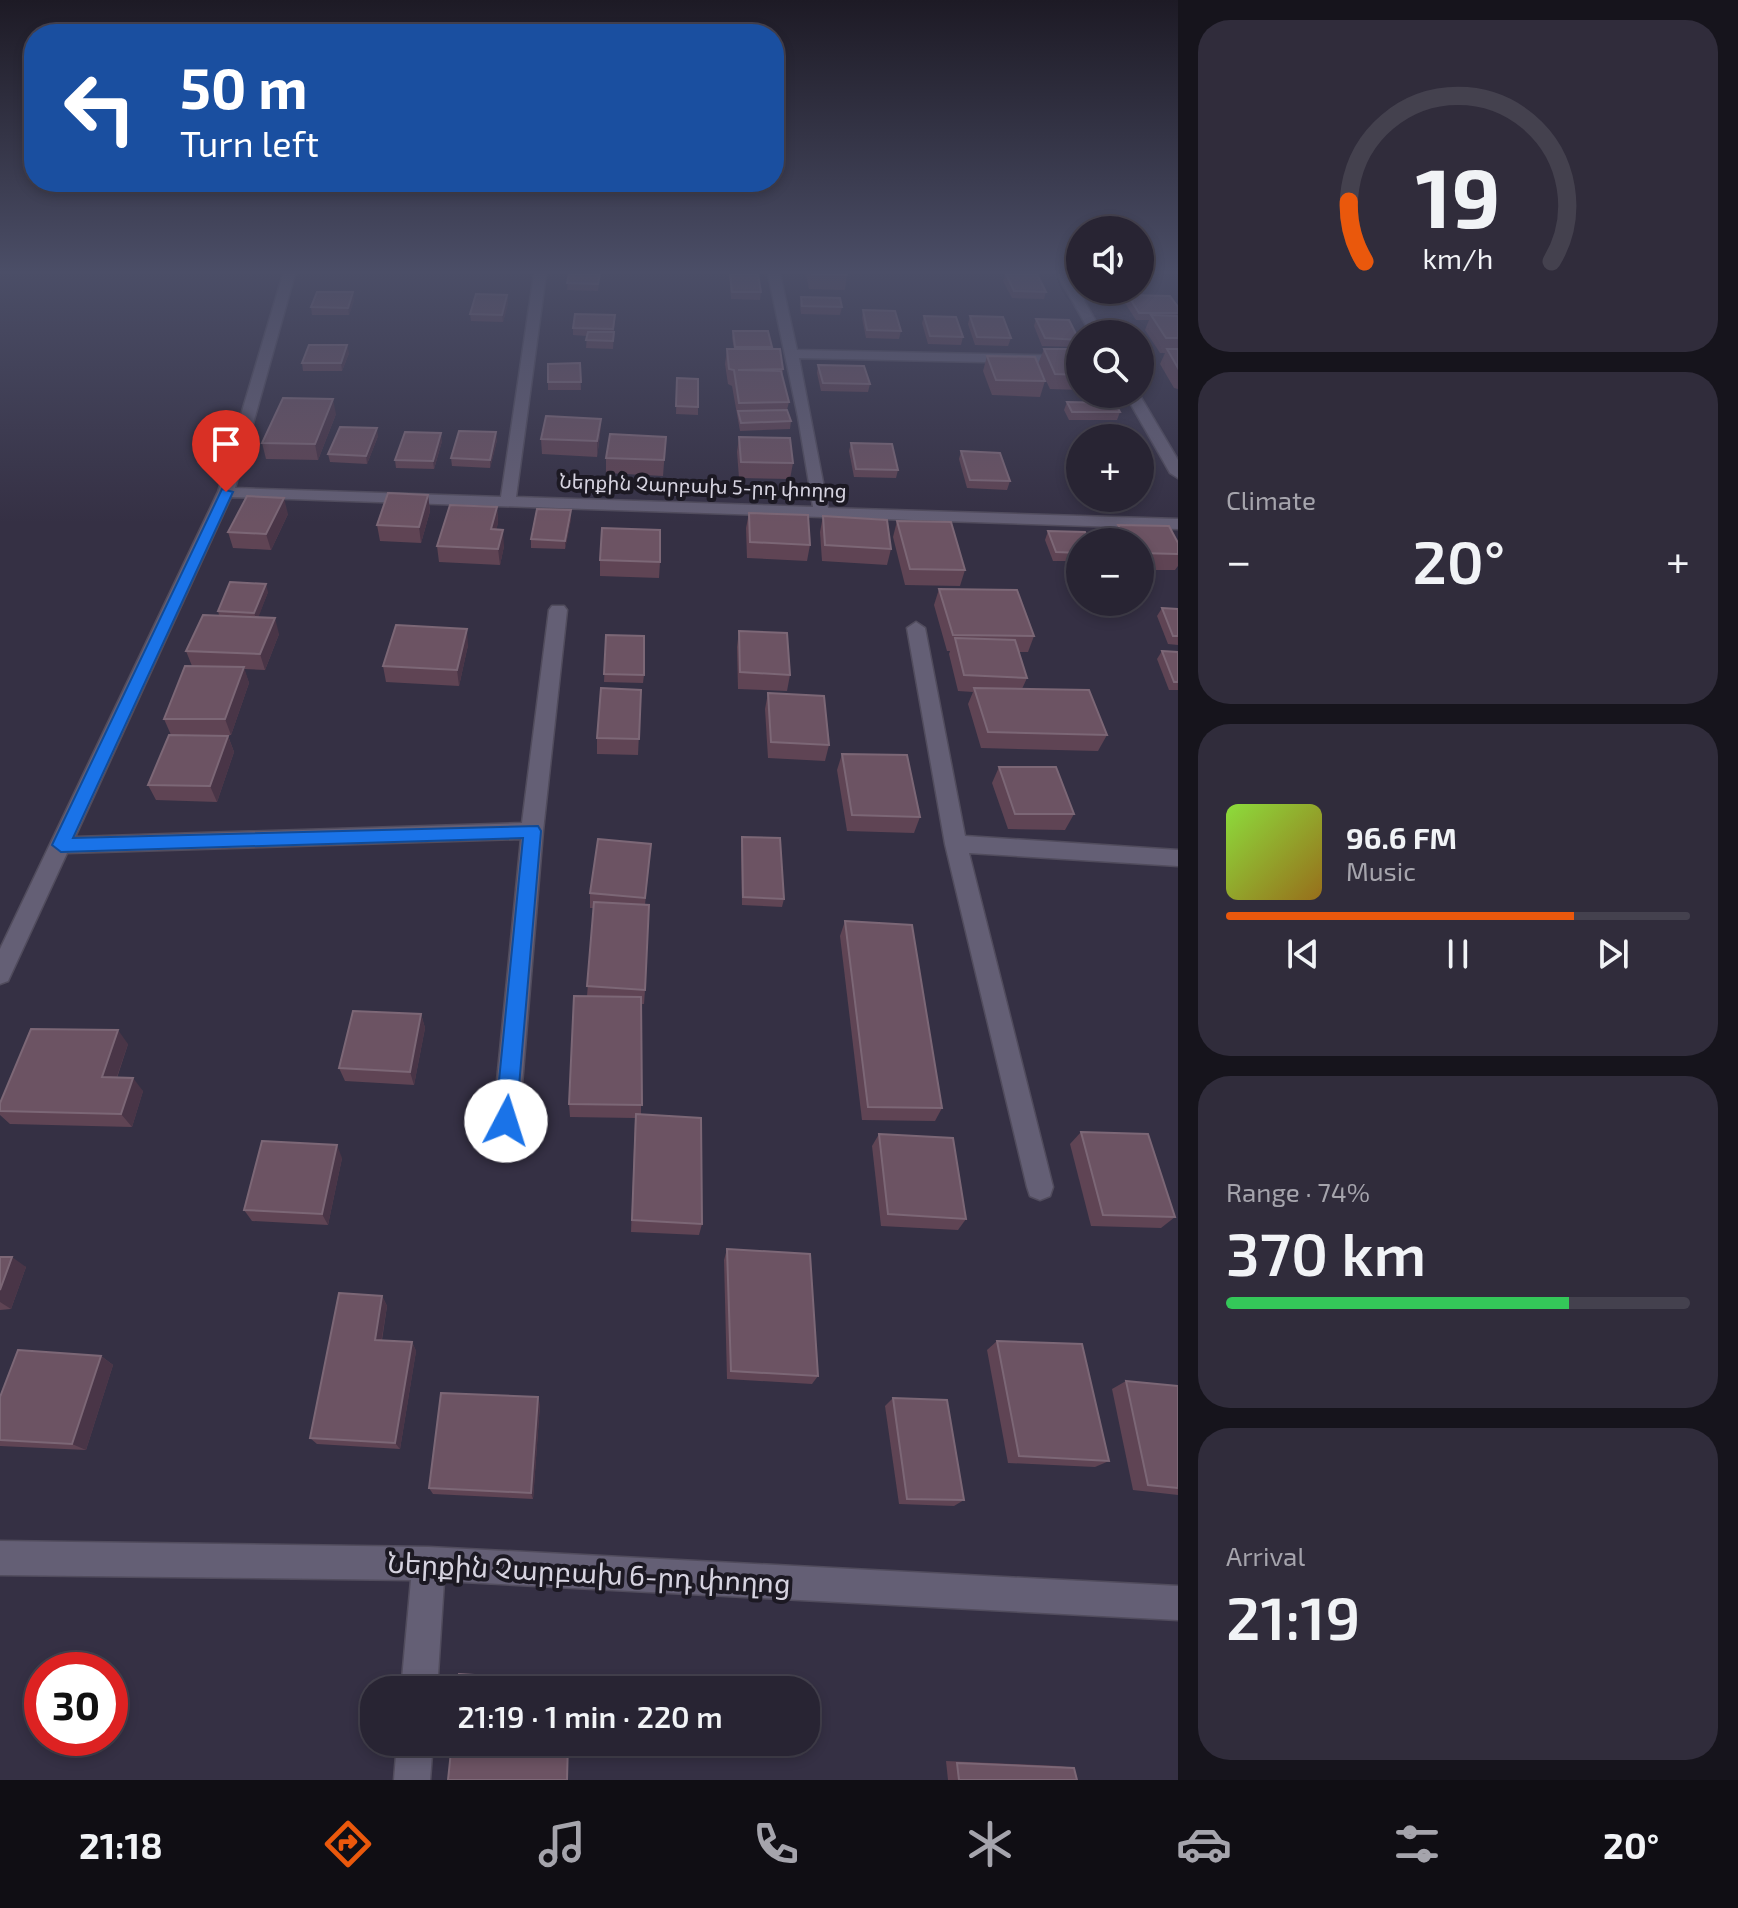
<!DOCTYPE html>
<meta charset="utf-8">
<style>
:root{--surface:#282433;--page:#302c3b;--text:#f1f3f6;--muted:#a5a4ac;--line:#44414e;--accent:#ea580c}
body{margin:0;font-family:"Exo 2","Noto Sans Armenian",sans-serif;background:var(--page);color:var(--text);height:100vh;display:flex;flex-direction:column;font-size:30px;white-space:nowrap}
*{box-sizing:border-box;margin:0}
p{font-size:26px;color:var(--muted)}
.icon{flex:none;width:44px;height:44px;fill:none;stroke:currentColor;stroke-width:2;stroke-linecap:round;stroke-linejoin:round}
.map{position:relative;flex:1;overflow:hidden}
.panel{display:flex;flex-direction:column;gap:20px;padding:20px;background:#16141c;width:560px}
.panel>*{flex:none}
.hud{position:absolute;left:24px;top:24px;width:760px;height:168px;border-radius:32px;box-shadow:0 4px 12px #0003,0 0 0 2px var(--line);background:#1a4fa0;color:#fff;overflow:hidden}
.tools{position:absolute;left:1066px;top:216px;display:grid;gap:16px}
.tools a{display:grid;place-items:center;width:88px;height:88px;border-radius:50%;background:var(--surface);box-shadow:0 4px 12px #0003,0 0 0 2px var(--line);font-size:40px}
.speed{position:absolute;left:24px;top:1652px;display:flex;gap:16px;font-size:40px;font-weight:700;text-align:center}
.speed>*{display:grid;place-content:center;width:104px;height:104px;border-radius:50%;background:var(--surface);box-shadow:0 4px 12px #0003,0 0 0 2px var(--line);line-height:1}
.speed .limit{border:12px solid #d22;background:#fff;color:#111}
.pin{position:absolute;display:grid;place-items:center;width:68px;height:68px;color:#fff;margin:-82px -34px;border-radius:50% 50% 50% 0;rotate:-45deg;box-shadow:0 0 8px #0007}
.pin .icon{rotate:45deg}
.me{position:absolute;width:88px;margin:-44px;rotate:5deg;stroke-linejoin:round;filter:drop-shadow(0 0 6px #0008)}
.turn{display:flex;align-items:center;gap:28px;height:168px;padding:0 24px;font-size:36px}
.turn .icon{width:104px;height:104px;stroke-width:2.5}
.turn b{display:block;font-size:56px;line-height:68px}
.big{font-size:60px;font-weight:600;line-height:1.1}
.panel .widget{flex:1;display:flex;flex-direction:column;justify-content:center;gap:12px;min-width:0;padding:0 28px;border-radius:32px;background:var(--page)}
.panel .dial{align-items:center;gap:0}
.dial svg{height:208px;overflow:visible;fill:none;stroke:var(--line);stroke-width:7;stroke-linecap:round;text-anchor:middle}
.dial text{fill:var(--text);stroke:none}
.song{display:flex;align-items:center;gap:24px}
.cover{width:96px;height:96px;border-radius:12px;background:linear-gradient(135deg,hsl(90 70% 55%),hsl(40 70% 35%))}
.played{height:8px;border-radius:4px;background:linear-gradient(90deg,var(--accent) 75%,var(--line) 75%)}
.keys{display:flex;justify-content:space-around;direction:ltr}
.heat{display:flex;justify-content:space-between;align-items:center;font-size:44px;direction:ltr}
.charge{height:12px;border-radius:6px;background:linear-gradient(90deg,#34c759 74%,var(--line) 0)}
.trip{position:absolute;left:360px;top:1676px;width:460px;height:80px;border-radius:32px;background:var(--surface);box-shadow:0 4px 12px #0003,0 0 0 2px var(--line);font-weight:600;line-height:80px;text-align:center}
.dock{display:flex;height:128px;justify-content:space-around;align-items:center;background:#100e14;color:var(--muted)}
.dock .icon{width:56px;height:56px}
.dock .active{color:var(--accent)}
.dock b{font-size:36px;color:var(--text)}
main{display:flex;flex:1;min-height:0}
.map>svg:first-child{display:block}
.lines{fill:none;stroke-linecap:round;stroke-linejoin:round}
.minor-casing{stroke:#514c5d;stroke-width:3}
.minor{fill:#645f75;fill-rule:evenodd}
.wall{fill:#5f4454}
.shaded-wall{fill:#493547}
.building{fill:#6c5363;stroke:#7c6776;stroke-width:2}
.route{fill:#1a73e8;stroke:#114b97;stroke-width:2}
.labels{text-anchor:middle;stroke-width:8;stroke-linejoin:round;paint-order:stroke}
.far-street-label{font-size:20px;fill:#d6d3e0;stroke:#1c1923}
.near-street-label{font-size:28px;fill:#d6d3e0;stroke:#1c1923}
</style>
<main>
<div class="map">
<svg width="1178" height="1780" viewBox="0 0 1178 1780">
<rect width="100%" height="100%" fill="#353044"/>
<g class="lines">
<!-- minor casing -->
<g class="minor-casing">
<g id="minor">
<polygon points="283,274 295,274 235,488 501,497 534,274 546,274 516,497 813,507 798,417 768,274 780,274 797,350 1080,356 1080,364 799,358 828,508 1178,519 1178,529 231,497 75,837 522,823 549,610 552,606 564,606 567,610 543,831 519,1121 515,1129 506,1133 497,1129 493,1121 521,839 67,853 8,981 0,984 0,949 218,492"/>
<polygon points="1057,274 1069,274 1103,334 1091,334"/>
<polygon points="1125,394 1139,394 1178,460 1178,478 1170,473"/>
<polygon points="916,622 925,628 965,836 1178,850 1178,866 969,853 1053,1187 1050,1196 1040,1200 1030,1196 1027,1187 945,844 907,628"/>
<polygon points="0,1541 429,1547 1178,1586 1178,1620 444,1581 437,1690 401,1690 411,1580 0,1575"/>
<polygon points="397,1742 433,1742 430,1780 394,1780"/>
</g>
</g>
<!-- minor -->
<use href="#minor" class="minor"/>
</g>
<!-- wall -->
<g class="wall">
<polygon points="569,274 600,274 598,291 567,290"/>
<polygon points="729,274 758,274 761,292 760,300 731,299"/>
<polygon points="806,274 847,274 845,290 809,289"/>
<polygon points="1005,274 1046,292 1044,299 1012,298 1003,281"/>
<polygon points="507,295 508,303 503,322 471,321 470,314"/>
<polygon points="1128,295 1178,307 1178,389 1174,388 1160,364 1165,353 1160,353 1145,330 1149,320 1136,320 1125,303"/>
<polygon points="801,297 842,307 840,315 801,314 800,305"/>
<polygon points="354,300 349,315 312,315 311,307"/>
<polygon points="863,310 901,331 899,339 866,338 862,318"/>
<polygon points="615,315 613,349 586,348 587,336 573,335 573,328"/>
<polygon points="924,316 963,337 961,345 928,344 922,323"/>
<polygon points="970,316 1011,338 1008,346 975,345 968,324"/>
<polygon points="1036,319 1079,340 1076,347 1042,346 1034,326"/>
<polygon points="733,331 772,347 771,349 783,369 782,377 789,402 787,410 791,421 790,429 740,431 732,386 728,384 725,364 727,349 734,349 732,338"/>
<polygon points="1044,349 1080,349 1080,390 1050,389 1038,364"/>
<polygon points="349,353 342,371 303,371 302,363"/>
<polygon points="987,356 1045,381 1040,397 992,395 983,371"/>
<polygon points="580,363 581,390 548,390 548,364"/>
<polygon points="818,365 870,384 868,392 821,391 817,373"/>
<polygon points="677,378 698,407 698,415 676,414"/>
<polygon points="1067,402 1120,412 1117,420 1069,420 1064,410"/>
<polygon points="336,414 318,460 266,459 262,443"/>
<polygon points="601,419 600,434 597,457 542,454 541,439"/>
<polygon points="378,436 367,464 330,462 328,454"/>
<polygon points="666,437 663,476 606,473 606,458"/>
<polygon points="739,437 793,463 790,479 739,478 737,452"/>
<polygon points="497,440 490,468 452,466 451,458"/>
<polygon points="442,441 434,469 396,468 395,460"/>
<polygon points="851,443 898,470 896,478 854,477 849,451"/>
<polygon points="961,451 1010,481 1007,490 967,488 959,459"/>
<polygon points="1140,452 1152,476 1145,492 1140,492"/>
<polygon points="1080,453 1080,471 1076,462"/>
<polygon points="428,495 430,511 421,543 380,541 377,525"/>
<polygon points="497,507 498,523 496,529 504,546 500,565 439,562 437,546"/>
<polygon points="571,510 571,519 565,549 531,548 531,539"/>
<polygon points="749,513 810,545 807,561 747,558 746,528"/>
<polygon points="288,514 271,550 233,548 228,532"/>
<polygon points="823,516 891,549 887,565 822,561 820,532"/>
<polygon points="897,521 965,570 960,586 905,585 893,537"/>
<polygon points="1118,525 1178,543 1178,566 1175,570 1140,570 1140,542 1111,542"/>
<polygon points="1048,531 1080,542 1080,561 1053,561 1045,540"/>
<polygon points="600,560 660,562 659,578 600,576"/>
<polygon points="939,589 1034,636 1028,652 1019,652 1027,678 1022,689 1107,735 1098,751 981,748 968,704 973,692 958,691 949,654 950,651 947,651 934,605"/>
<polygon points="268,592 258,617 279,634 265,670 244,669 249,683 231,735 171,735 164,719 192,666 186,651 219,615 218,611"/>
<polygon points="1162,608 1178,609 1178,645 1168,644 1157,616"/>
<polygon points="739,631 790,675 787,691 738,689 737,647"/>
<polygon points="606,635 644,675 643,683 604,682"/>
<polygon points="468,645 459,686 386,682 383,666"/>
<polygon points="1162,651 1178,652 1178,690 1169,690 1157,659"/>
<polygon points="641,690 638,755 597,754 597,738"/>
<polygon points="768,693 829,745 825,761 768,758 765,709"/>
<polygon points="228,736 234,752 217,802 156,800 148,785"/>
<polygon points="842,754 920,817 914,833 847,831 837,770"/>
<polygon points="999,767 1074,814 1065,830 1008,829 992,783"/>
<polygon points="742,837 784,899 782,907 742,905 741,845"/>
<polygon points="651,844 645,905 645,990 644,1004 641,1004 641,1115 702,1224 699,1235 631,1232 635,1118 570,1117 569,1104 587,996 594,908 590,908 590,893"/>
<polygon points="845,921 942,1108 935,1121 862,1120 840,936"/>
<polygon points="421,1014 425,1028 414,1085 345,1081 339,1068"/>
<polygon points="128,1044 117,1078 143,1091 132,1127 10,1124 0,1115 0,1103"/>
<polygon points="1081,1132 1175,1217 1161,1228 1091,1226 1070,1144"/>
<polygon points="879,1134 966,1219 958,1230 881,1226 872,1146"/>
<polygon points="342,1158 328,1225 252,1221 244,1210"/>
<polygon points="727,1249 818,1376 812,1384 727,1379 724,1260"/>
<polygon points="0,1257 26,1267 11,1309 0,1310"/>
<polygon points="382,1296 387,1306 382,1340 412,1342 416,1351 400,1449 317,1444 310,1438"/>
<polygon points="997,1341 1109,1461 1095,1467 1008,1463 987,1350"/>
<polygon points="101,1356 113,1365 86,1450 0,1446 0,1397"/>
<polygon points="1126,1381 1178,1386 1178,1495 1133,1490 1112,1389"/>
<polygon points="893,1398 964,1500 954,1506 899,1504 885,1406"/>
<polygon points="540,1404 533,1499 433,1494 429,1488"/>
<polygon points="946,1761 1059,1766 1074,1768 1077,1780 948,1780"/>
</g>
<!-- shaded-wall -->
<g class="shaded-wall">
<polygon points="353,292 354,300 349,315 348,308"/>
<polygon points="507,295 508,303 503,322 502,315"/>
<polygon points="347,345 349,353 342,371 341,363"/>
<polygon points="333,399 336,414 318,460 315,444"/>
<polygon points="601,419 600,434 597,457 597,441"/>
<polygon points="377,428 378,436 367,464 366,456"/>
<polygon points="496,432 497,440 490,468 490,460"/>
<polygon points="441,433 442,441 434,469 433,461"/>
<polygon points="428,495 430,511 421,543 419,527"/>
<polygon points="284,498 288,514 271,550 266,534"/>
<polygon points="497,507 498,523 493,545 491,529"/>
<polygon points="571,510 571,519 565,549 565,541"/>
<polygon points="503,530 504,546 500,565 498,549"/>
<polygon points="266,584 268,592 257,621 254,613"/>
<polygon points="275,618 279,634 265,670 260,654"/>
<polygon points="467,629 468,645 459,686 457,670"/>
<polygon points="244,667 249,683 231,735 225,719"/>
<polygon points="228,736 234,752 217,802 210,786"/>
<polygon points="421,1014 425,1028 414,1085 410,1072"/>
<polygon points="118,1030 128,1044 112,1091 102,1077"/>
<polygon points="133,1078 143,1091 132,1127 121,1114"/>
<polygon points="337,1145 342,1158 328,1225 322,1214"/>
<polygon points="12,1257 26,1267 11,1309 0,1302 0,1290"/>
<polygon points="382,1296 387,1306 380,1349 375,1340"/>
<polygon points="412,1342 416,1351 400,1449 395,1443"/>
<polygon points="101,1356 113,1365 86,1450 72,1444"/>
<polygon points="538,1397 540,1404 533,1499 531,1493"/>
</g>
<!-- building -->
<g class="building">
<polygon points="569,274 600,274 598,284 567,283"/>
<polygon points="730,274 758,274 761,292 732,292"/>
<polygon points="847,274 847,275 811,274"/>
<polygon points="1006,274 1037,274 1046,292 1014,291"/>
<polygon points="317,292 353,292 348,308 311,307"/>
<polygon points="476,294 507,295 502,315 470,314"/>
<polygon points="1128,295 1170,296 1178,307 1178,313 1139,313"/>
<polygon points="801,297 840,298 842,307 802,306"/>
<polygon points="863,310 895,311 901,331 867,330"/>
<polygon points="575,314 615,315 613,329 573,328"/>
<polygon points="1151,315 1178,316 1178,338 1166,338"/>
<polygon points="924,316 956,317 963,337 930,336"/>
<polygon points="970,316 1003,317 1011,338 977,337"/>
<polygon points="1036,319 1069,320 1079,340 1045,338"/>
<polygon points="733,331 768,331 772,347 735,347"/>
<polygon points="588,332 614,332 613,341 586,340"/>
<polygon points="309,345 347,345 341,363 302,363"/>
<polygon points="727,349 780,349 783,369 738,370 781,371 789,402 739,403 734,370 729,369"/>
<polygon points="1044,349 1080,349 1080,375 1055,374"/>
<polygon points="1167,349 1178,349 1178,368"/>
<polygon points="987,356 1035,357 1045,381 996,380"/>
<polygon points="580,363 581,382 548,382 548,364"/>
<polygon points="818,365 864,366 870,384 823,383"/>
<polygon points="677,378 698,379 698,407 676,406"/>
<polygon points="283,398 333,399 315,444 262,443"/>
<polygon points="1067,402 1115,403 1120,412 1072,412"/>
<polygon points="787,410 791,421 741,423 738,411"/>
<polygon points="546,416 601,419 597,441 541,439"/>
<polygon points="340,427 377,428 366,456 328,454"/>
<polygon points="459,431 496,432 490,460 451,458"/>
<polygon points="405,432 441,433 433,461 395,460"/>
<polygon points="610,434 666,437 664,460 606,458"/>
<polygon points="739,437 790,438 793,463 741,462"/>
<polygon points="851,443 892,444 898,470 856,469"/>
<polygon points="961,451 1000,453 1010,481 970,480"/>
<polygon points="1140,452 1152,476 1140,476"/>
<polygon points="388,493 428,495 419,527 377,525"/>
<polygon points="247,496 284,498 266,534 228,532"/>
<polygon points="450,505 497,507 491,529 503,530 498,549 437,546"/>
<polygon points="537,509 571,510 565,541 531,539"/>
<polygon points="749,513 808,515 810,545 750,542"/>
<polygon points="823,516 887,520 891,549 825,545"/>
<polygon points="897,521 951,522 965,570 910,569"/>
<polygon points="1118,525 1169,526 1178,543 1178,554 1140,553 1140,542 1126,542"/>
<polygon points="602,528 660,530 660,562 600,560"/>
<polygon points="1048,531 1085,532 1089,542 1080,542 1080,553 1056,552"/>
<polygon points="230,582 266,584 254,613 218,611"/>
<polygon points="939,589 1017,590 1034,636 953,635"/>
<polygon points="1162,608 1178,609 1178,636 1173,636"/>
<polygon points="203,615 275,618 260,654 186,651"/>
<polygon points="396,625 467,629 457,670 383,666"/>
<polygon points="739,631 787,633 790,675 740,672"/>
<polygon points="606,635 644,636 644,675 604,674"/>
<polygon points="955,638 1015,640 1027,678 964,675"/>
<polygon points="1162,651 1178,652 1178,682 1174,682"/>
<polygon points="185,666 244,667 225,719 164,719"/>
<polygon points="601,688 641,690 639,739 597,738"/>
<polygon points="974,688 1089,690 1107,735 988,732"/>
<polygon points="768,693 824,696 829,745 771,742"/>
<polygon points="169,735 228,736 210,786 148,785"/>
<polygon points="842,754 907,755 920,817 852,815"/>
<polygon points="999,767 1056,767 1074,814 1015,814"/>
<polygon points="742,837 780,838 784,899 743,897"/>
<polygon points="598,839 651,844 645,898 590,893"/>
<polygon points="594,902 649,905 645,990 587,986"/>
<polygon points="845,921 912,925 942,1108 868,1107"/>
<polygon points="574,996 641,997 642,1105 569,1104"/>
<polygon points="353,1011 421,1014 410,1072 339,1068"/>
<polygon points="31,1029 118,1030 102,1077 133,1078 121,1114 0,1111 0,1103"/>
<polygon points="636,1114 701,1118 702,1224 632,1220"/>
<polygon points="1081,1132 1148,1134 1175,1217 1103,1215"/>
<polygon points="879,1134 953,1138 966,1219 888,1214"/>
<polygon points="262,1141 337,1145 322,1214 244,1210"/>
<polygon points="727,1249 810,1254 818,1376 731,1371"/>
<polygon points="0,1257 12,1257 0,1290"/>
<polygon points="339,1293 382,1296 375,1340 412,1342 395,1443 310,1438"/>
<polygon points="997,1341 1082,1344 1109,1461 1019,1456"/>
<polygon points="18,1350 101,1356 72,1444 0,1440 0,1397"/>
<polygon points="1126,1381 1178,1386 1178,1488 1148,1485"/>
<polygon points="441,1393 538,1397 531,1493 429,1488"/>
<polygon points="893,1398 947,1400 964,1500 907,1499"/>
<polygon points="459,1674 571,1681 571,1690 458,1690"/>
<polygon points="452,1742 568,1742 567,1780 448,1780"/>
<polygon points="957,1763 1074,1768 1077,1780 959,1780"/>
</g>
<!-- sky -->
<linearGradient id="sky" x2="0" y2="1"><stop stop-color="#1d1a25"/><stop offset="0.52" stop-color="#4b4e67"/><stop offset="1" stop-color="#4b4e67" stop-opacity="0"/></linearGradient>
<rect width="1178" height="523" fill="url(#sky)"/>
<!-- route -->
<polygon class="route" points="222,489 233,492 73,838 538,826 541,831 516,1121 513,1128 506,1131 498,1128 495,1121 523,838 61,852 52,845"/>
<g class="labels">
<!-- far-street labels -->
<g class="far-street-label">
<text transform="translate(703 486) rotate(2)" y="7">Ներքին Չարբախ 5-րդ փողոց</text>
</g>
<!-- near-street labels -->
<g class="near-street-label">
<text transform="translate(589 1573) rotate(3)" y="10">Ներքին Չարբախ 6-րդ փողոց</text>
</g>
</g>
</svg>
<div class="tools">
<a><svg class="icon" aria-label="sound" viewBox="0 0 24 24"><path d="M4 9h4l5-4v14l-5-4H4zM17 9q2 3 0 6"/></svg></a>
<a><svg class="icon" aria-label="search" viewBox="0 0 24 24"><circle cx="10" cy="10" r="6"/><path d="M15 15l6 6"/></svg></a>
<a>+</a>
<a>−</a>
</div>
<div class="speed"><div class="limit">30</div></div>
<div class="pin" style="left:226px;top:492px;background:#d93025"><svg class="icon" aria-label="arrive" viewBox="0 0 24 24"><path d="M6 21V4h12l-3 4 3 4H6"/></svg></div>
<svg class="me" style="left:506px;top:1121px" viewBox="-20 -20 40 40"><circle r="19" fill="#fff"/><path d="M0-13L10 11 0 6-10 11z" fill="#1a73e8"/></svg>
<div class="trip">21:19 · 1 min · 220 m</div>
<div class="hud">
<div class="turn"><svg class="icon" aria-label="left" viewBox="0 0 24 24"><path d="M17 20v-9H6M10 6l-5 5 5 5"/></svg><div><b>50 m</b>Turn left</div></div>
</div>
</div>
<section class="panel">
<div class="widget dial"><svg viewBox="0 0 100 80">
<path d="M14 69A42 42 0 1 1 86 69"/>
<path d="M14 69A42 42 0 0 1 8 46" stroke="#ea580c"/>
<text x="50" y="56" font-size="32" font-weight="700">19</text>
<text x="50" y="72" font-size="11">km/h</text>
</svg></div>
<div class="widget"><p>Climate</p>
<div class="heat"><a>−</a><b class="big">20°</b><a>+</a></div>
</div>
<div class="widget">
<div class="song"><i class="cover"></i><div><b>96.6 FM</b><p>Music</p></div></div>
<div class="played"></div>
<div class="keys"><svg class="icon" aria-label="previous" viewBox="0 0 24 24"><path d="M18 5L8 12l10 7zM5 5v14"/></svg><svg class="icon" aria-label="pause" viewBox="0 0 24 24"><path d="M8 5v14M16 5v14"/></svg><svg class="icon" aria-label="next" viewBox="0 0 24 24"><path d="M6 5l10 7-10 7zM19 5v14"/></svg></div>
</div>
<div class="widget"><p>Range · 74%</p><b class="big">370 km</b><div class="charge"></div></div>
<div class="widget"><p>Arrival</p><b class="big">21:19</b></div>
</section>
</main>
<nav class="dock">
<b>21:18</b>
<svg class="icon active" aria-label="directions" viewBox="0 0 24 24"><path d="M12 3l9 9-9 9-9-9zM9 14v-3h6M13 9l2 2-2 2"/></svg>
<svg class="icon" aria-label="music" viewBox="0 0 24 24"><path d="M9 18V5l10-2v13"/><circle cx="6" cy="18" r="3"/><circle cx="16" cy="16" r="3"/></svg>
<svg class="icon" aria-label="phone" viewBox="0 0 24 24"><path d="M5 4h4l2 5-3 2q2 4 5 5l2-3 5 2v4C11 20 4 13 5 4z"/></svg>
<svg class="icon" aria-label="climate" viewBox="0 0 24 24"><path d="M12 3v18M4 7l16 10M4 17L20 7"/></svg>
<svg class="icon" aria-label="car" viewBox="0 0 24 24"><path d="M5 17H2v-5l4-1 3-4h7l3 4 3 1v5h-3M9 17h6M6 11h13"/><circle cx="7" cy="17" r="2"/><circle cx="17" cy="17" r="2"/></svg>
<svg class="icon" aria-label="filters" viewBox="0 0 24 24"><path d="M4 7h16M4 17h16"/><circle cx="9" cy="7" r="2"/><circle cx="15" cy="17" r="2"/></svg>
<b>20°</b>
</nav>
